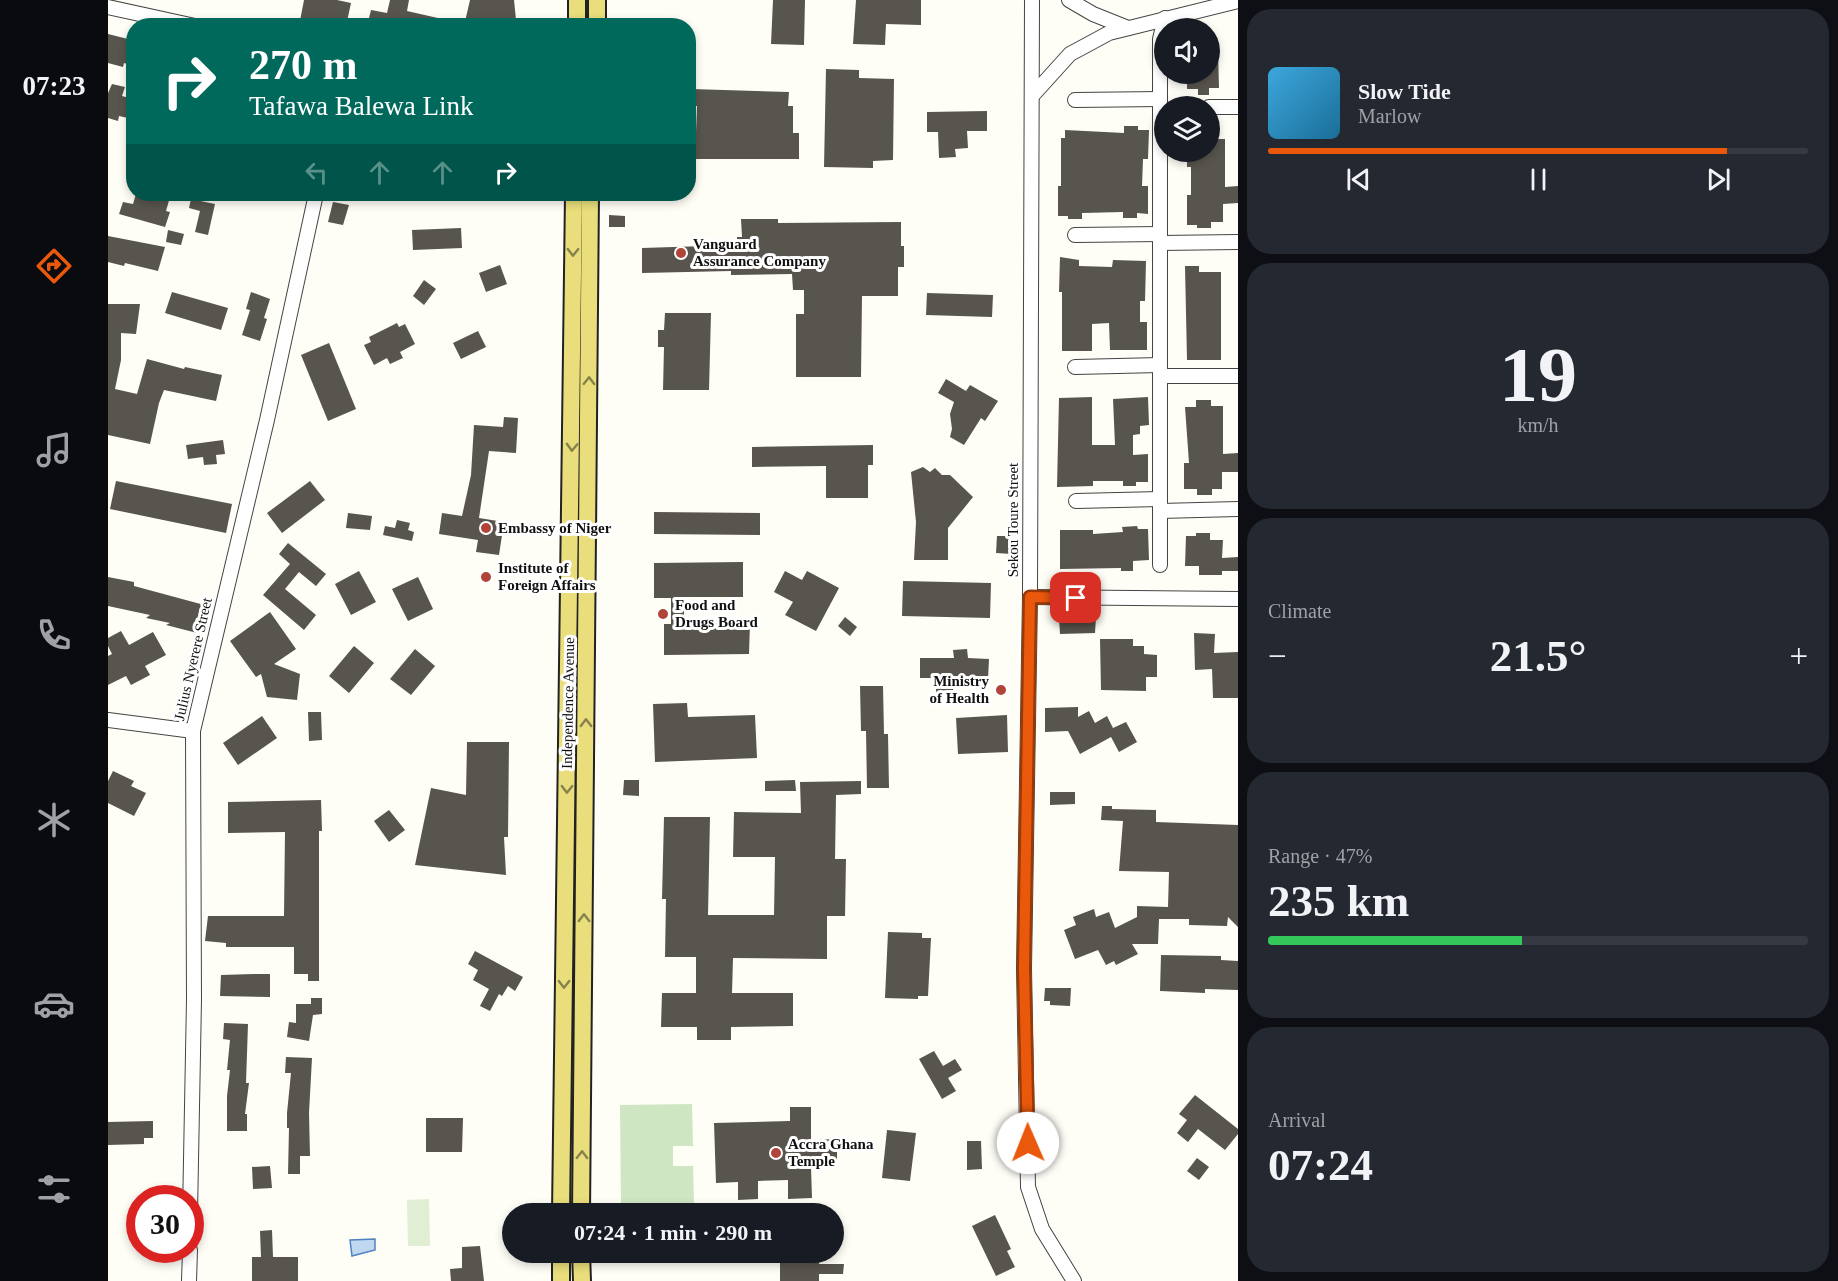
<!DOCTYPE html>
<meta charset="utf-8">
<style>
:root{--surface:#171b24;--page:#242831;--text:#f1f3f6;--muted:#9ea1a6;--line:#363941;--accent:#ea580c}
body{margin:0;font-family:Georgia,serif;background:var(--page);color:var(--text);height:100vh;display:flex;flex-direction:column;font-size:22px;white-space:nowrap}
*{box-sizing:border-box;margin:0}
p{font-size:20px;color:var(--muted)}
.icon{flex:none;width:33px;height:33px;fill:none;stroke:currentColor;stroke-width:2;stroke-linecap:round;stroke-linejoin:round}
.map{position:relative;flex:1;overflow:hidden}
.drawer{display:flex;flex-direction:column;gap:9px;padding:9px;background:#0d0f14;width:600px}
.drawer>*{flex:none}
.hud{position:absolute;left:18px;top:18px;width:570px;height:183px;border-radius:24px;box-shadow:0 3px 9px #0003;background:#00695c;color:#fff;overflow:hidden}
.tools{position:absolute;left:1046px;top:18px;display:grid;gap:12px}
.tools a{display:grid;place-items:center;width:66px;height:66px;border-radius:50%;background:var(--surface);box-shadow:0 3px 9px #0003;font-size:30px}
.speed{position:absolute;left:18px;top:1185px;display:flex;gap:12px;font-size:30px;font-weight:700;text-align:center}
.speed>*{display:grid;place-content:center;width:78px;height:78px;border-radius:50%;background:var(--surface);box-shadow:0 3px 9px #0003;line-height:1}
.speed .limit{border:9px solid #d22;background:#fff;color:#111}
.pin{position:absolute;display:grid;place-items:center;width:51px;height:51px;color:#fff;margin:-26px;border-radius:12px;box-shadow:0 3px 9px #0006}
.me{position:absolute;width:66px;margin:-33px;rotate:359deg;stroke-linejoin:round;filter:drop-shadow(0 0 4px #0008)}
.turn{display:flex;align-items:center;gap:21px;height:126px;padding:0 24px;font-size:27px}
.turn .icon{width:78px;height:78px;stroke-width:2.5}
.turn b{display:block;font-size:42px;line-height:51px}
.lanes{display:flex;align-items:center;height:57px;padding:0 24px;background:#0003;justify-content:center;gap:30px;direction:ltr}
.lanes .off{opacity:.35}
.big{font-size:45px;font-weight:700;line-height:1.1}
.drawer .tile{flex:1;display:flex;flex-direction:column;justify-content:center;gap:9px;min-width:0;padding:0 21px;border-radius:24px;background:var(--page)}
.drawer .dial{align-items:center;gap:0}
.dial b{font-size:78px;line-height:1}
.song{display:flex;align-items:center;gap:18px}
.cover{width:72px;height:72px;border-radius:9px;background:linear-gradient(135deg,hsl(200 70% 55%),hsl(200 70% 35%))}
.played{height:6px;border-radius:3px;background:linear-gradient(90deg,var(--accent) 85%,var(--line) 85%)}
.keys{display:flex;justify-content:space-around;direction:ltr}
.heat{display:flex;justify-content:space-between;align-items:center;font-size:33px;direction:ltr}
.charge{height:9px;border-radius:4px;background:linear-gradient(90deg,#34c759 47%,var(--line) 0)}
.trip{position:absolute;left:394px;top:1203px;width:342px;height:60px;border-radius:30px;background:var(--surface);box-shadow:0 3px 9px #0003;font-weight:700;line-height:60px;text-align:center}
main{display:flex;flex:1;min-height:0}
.tabs{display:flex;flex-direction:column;width:108px;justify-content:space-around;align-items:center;background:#090b0e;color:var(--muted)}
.tabs .icon{width:42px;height:42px}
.tabs .on{color:var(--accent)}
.tabs b{font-size:27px;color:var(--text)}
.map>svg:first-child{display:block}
.green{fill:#cfe6c2}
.pitch{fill:#e0eed3}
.water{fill:#c0d7f0;stroke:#4f82be;stroke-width:1.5}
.building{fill:#58544e}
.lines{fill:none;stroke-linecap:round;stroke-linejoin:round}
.minor-casing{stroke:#444;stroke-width:16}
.major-casing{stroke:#222;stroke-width:20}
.minor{stroke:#fff;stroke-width:14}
.major{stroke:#e9de7b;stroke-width:16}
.oneway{stroke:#88824b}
.route-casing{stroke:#983908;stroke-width:15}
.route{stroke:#ea580c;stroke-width:10}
.poi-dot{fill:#b14438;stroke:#fff;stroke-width:2}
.labels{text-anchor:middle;stroke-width:6;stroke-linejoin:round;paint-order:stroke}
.poi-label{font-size:15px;font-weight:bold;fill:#111;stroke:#fff;text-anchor:start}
.street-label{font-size:15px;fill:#111;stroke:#fff}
</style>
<main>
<nav class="tabs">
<b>07:23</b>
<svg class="icon on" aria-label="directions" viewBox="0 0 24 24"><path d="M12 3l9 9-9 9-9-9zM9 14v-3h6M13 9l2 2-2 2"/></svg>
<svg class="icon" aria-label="music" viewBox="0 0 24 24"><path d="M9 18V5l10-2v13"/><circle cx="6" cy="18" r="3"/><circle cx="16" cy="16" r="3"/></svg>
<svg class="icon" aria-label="phone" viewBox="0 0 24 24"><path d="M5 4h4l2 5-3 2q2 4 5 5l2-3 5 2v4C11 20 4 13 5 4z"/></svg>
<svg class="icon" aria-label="climate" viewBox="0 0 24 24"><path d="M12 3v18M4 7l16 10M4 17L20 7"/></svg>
<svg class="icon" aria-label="car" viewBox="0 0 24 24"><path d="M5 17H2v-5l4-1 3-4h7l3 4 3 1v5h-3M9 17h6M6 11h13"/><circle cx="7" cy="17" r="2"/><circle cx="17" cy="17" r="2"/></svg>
<svg class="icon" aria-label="filters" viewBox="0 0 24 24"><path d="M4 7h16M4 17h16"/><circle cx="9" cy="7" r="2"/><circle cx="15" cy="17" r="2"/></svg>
</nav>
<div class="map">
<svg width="1130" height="1281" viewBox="0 0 1130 1281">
<rect width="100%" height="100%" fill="#fefdf6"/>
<!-- green -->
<polygon class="green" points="584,1104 585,1146 565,1146 565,1166 585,1166 586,1203 513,1204 512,1105"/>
<!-- pitch -->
<polygon class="pitch" points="321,1199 322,1246 300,1246 299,1200"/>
<!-- water -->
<polygon class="water" points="267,1239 267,1250 244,1256 242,1240"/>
<!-- building -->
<g class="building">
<polygon points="196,0 229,0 243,3 238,26 191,26"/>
<polygon points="282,0 301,0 299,11 343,21 342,26 259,26 263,10 279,13"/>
<polygon points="362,0 406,0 408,20 406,26 356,26"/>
<polygon points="665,0 697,0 696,45 663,44"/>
<polygon points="748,0 813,0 813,25 778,24 777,45 745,44"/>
<polygon points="0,34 20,39 19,43 26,45 26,66 16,63 15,67 0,63"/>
<polygon points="1101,49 1110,49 1111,88 1101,88 1101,95 1090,95 1090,89 1079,89 1079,74 1101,74"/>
<polygon points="718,69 751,70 751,78 786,79 785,160 765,161 765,168 716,167"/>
<polygon points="4,84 17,87 14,96 25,99 20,118 11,116 10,121 0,118 0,93"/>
<polygon points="583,89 681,92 680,106 685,106 685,133 691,133 691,159 587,159 589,106 582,106"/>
<polygon points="879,111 879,131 859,131 860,148 847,149 848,157 831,158 830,132 819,132 819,112"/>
<polygon points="1016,126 1030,126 1030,130 1041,130 1040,159 1035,159 1034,186 1040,186 1040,214 1029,213 1029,218 1015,218 1015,212 974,213 974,219 960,219 960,216 950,216 950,186 953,186 953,138 957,138 957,130 1016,133"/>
<polygon points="1101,139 1117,139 1117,187 1130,186 1130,203 1115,204 1115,222 1103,222 1103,228 1089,228 1089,225 1079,225 1079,195 1083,195 1083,167 1079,167 1079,152 1101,152"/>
<polygon points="28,194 48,194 62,197 58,211 62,212 57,227 11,214 15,202 25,204"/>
<polygon points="83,199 107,204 100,235 87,232 92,211 81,208"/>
<polygon points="225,202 241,205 235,225 220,222"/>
<polygon points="501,215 517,216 517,227 501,227"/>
<polygon points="633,219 670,219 670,223 793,222 793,246 796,246 796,267 790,267 790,296 754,296 753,377 688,377 688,314 696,314 696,290 685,290 684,274 623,275 623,271 534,273 534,248 629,245 629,237 634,237"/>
<polygon points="353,228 354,248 305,250 304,230"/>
<polygon points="60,230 76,234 73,245 58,242"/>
<polygon points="0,236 57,247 50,271 17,263 16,266 0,262"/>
<polygon points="952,257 971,260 971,266 1004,267 1005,260 1038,261 1037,301 1032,301 1032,322 1039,322 1039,350 1002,350 1001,323 984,324 984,351 954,351 954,292 951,292"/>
<polygon points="392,265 399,284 378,292 371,273"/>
<polygon points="1077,266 1091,266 1091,272 1113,272 1113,360 1079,360"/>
<polygon points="316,280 328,289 316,305 305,296"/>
<polygon points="64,292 120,308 113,330 57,313"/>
<polygon points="143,292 162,299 156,318 159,319 152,341 134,335 142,310 138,309"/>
<polygon points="819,293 885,295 884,317 818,315"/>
<polygon points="0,304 32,304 28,334 13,333 13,360 7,389 29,394 39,359 76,369 77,367 114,375 108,401 56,390 51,403 42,444 0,435"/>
<polygon points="557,313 603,313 601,390 555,390 556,347 550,347 550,330 556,330"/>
<polygon points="289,323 291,327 297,324 307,344 292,352 295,358 282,364 279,358 266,365 256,345 263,342 261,337"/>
<polygon points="370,331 378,347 353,359 345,343"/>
<polygon points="221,343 248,409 220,421 193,355"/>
<polygon points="838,379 858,391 862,385 890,401 877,421 873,418 856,445 842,437 844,429 842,414 846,402 830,393"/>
<polygon points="984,397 984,445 1007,445 1005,399 1040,397 1041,425 1032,426 1032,434 1025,435 1025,455 1040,454 1040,482 1028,482 1028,486 1015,486 1015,481 985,481 985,486 949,487 951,398"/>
<polygon points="1088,400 1103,400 1103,406 1115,406 1115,454 1130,453 1130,472 1114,472 1114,489 1104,489 1104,495 1089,495 1089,489 1076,489 1076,463 1081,463 1077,407 1088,407"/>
<polygon points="396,417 410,418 408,453 381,451 371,518 396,522 391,555 368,552 370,540 331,534 334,513 354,516 363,475 366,425 395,427"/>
<polygon points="115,440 117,454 108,455 109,464 96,465 95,457 80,459 78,445"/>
<polygon points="765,445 765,465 760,465 760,498 718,498 718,466 644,467 644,447"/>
<polygon points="815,467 822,472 827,468 834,475 842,475 865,497 840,528 840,560 806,560 808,522 803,472"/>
<polygon points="8,481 124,504 118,533 2,509"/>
<polygon points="202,481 217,500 174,533 159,513"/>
<polygon points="546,512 652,513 652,535 546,534"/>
<polygon points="240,513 264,516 262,530 238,528"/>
<polygon points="289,520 302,523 300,530 306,532 304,541 275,535 277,526 287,528"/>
<polygon points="1029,526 1030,529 1040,529 1041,560 1025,561 1025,571 1013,571 1013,568 952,569 952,530 985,530 985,534 1015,532 1014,527"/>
<polygon points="1088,533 1102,533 1102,540 1115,540 1114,558 1130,557 1130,571 1114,571 1114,575 1091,575 1091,566 1077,566 1078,536 1088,536"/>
<polygon points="889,536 905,536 904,554 888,553"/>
<polygon points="180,543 218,574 208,586 191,572 177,589 208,615 196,630 155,595 182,564 171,554"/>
<polygon points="635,562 635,597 576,597 576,624 642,623 641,654 556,655 556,624 563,624 563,598 546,598 546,563"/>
<polygon points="251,571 268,602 243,615 227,584"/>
<polygon points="677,571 694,580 699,571 731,588 708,631 677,615 685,602 666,592"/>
<polygon points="0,577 26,582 26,586 100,606 93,634 58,625 62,623 38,618 42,615 0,606"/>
<polygon points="310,577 325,609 300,621 284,589"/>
<polygon points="795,581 883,583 882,618 794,616"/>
<polygon points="162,612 188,649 166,664 192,674 189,700 159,697 153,674 148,677 122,641"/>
<polygon points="977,615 988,617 987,633 952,634 951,618 977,618"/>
<polygon points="737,617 749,627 742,636 730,626"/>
<polygon points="13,631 21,645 45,632 58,655 37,666 42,675 23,685 18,676 0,685 0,656 4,654 0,646 0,638"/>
<polygon points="1086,633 1107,634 1106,653 1130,652 1130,698 1105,698 1104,669 1087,670"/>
<polygon points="992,639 1025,639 1025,646 1036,646 1036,654 1049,655 1049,677 1038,677 1038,691 993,690"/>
<polygon points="246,646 266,663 241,693 221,676"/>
<polygon points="307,649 327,666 303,695 282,679"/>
<polygon points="859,649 860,658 881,659 880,679 845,679 845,695 828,695 828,678 812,678 812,658 846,658 845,650"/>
<polygon points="752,686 775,686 776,734 780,734 781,788 759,788 758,731 753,731"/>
<polygon points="579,703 580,717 647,715 649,758 547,762 545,704"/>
<polygon points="970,707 970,717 981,711 987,723 999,716 1005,728 1018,722 1029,742 1011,752 1003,737 972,754 960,731 937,732 937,708"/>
<polygon points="200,712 213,712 214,740 201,741"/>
<polygon points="899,715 900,752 850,754 848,718"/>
<polygon points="154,716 169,738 130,765 115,743"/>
<polygon points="359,742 401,742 400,837 396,837 398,875 307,865 323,788 358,795"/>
<polygon points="5,771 26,781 23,786 38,793 26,816 0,803 0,781"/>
<polygon points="516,780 531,780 531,796 515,795"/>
<polygon points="687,780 688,791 657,791 657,781"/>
<polygon points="753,781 753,794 728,795 727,859 738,859 737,916 719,916 719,959 625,958 624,993 685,993 685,1026 623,1027 623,1040 589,1040 589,1027 553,1027 554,993 588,993 588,957 557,957 558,899 554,899 556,817 602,817 600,915 666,915 667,857 625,857 626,812 693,813 692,782"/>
<polygon points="942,792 967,792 967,804 942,805"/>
<polygon points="213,800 214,831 211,831 211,981 200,981 200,974 186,974 186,947 118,947 118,943 97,941 100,916 176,916 177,832 120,833 120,802"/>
<polygon points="994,806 1004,806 1004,809 1048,810 1048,822 1130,825 1130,927 1120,917 1119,926 1081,925 1081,919 1051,919 1050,944 1024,944 1030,954 1008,965 1006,961 998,965 990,950 967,959 956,930 968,925 965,917 986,909 988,917 1001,912 1007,928 1029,917 1029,906 1060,907 1061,872 1011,871 1015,821 993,820"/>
<polygon points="281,810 297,830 281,842 266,821"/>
<polygon points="780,932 814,933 814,938 823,938 820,996 810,996 810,999 777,998"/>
<polygon points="367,951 415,977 407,991 400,986 394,996 391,994 382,1011 372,1006 381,989 365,980 370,970 360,964"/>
<polygon points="1053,955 1113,956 1113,960 1130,961 1130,990 1097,989 1097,993 1052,991"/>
<polygon points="145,974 162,974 162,997 112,996 113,975"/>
<polygon points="937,988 963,988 962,1006 942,1005 942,1001 936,1001"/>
<polygon points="203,998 214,998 214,1014 205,1015 201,1041 179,1037 181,1022 188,1023 188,1004 203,1004"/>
<polygon points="116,1023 140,1024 138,1083 141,1083 137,1114 139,1114 139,1131 119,1131 119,1096 122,1070 119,1070 122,1040 115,1039"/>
<polygon points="826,1051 835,1066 847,1059 854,1070 840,1078 848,1091 834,1099 811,1059"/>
<polygon points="178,1057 204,1058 201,1113 202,1156 192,1156 192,1174 180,1174 181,1128 179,1128 179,1113 183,1073 177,1073"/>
<polygon points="1087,1095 1130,1129 1130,1134 1117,1150 1090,1129 1080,1142 1069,1133 1079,1120 1071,1114"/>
<polygon points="682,1107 703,1107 703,1140 729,1139 729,1167 703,1167 704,1198 680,1199 680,1180 650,1181 650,1199 630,1200 630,1182 608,1183 606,1123 682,1121"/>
<polygon points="318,1118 355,1118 354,1152 318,1152"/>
<polygon points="45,1121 45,1138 36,1138 36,1144 0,1145 0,1122"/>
<polygon points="779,1130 808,1133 802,1181 774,1178"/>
<polygon points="859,1141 873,1141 874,1169 859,1170"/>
<polygon points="1089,1158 1101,1167 1091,1180 1079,1171"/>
<polygon points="162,1166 164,1188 145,1189 144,1167"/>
<polygon points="887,1215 903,1249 899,1251 907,1267 888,1276 864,1226"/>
<polygon points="164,1230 165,1257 190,1257 190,1281 144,1281 144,1257 153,1257 152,1231"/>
<polygon points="372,1246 376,1281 343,1281 342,1269 354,1268 354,1247"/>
<polygon points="672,1252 712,1252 711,1264 736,1264 735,1274 711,1274 711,1281 672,1281"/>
</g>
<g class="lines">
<!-- minor casing -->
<g class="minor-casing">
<g id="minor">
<polyline points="924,0 922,597 916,968 920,1187 934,1229 966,1281"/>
<polyline points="961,0 985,14 1020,28"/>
<polyline points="0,7 87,26"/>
<polyline points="924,96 962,54 1001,33 1130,1"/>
<polyline points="967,100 1052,99"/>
<polyline points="1101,107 1130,107"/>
<polyline points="967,235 1052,234"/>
<polyline points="1052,243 1130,242"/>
<polyline points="967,367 1052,365"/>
<polyline points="1052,376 1130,376"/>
<polyline points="968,501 1052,499"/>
<polyline points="1052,511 1130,509"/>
<polyline points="1052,565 1052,39 1057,18"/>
<polyline points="922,597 1130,599"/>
<polyline points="0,720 85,731"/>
<polyline points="82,1214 86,999 85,731 159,420 208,194"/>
<polyline points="81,1281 82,1250"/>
</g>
</g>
<!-- major casing -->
<g class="major-casing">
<g id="major">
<polyline points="469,26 469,0"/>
<polyline points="489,26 489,0"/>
<polyline points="453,1214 466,194"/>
<polyline points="473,1214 482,194"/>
<polyline points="453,1252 453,1281"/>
<polyline points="473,1252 474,1281"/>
</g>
</g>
<!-- minor -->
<use href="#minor" class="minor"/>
<!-- major -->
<use href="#major" class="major"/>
</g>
<!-- one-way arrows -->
<defs><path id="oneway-chevron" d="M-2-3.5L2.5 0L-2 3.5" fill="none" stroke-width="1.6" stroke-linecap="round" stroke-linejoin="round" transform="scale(1.5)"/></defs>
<g class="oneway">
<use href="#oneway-chevron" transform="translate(465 252) rotate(91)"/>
<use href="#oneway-chevron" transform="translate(481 381) rotate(-89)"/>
<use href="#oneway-chevron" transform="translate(464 447) rotate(92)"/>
<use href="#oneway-chevron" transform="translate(478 723) rotate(-90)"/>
<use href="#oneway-chevron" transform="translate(459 789) rotate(91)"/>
<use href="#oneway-chevron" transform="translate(476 918) rotate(-90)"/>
<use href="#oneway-chevron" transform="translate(456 984) rotate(91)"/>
<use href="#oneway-chevron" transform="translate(474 1155) rotate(-89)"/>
</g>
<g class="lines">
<!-- route casing -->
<g class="route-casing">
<polyline id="route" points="920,1143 916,968 922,597 968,598"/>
</g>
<!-- route -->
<use href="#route" class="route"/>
</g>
<!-- markers -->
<g class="poi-dot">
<circle cx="573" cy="253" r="6"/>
<circle cx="378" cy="528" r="6"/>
<circle cx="378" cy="577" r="6"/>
<circle cx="555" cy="614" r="6"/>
<circle cx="893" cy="690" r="6"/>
<circle cx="668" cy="1153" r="6"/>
</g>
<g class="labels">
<!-- poi labels -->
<g class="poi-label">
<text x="585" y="249">Vanguard<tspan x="585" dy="17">Assurance Company</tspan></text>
<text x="390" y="533">Embassy of Niger</text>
<text x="390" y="573">Institute of<tspan x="390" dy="17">Foreign Affairs</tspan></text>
<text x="567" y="610">Food and<tspan x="567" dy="17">Drugs Board</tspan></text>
<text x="881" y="686" text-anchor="end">Ministry<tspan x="881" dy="17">of Health</tspan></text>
<text x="680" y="1149">Accra Ghana<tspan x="680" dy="17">Temple</tspan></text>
</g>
<!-- street labels -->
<g class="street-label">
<text transform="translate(905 520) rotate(-90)" y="5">Sekou Toure Street</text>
<text transform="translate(85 659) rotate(-77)" y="5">Julius Nyerere Street</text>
<text transform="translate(460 703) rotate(-89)" y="5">Independence Avenue</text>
</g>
</g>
</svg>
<div class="tools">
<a><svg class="icon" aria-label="sound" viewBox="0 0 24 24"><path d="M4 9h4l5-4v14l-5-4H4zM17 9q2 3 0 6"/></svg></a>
<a><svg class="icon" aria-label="layers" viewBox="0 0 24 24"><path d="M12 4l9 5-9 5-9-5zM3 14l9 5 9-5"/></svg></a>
</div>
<div class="speed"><div class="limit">30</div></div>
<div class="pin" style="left:968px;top:598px;background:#d93025"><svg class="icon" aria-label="arrive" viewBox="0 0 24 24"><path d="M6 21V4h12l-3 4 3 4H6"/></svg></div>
<svg class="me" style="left:920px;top:1143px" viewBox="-20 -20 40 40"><circle r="19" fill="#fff"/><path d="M0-13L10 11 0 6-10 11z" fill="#ea580c"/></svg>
<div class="trip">07:24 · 1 min · 290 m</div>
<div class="hud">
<div class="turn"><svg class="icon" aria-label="right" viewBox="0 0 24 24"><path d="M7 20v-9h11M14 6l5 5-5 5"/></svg><div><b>270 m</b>Tafawa Balewa Link</div></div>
<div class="lanes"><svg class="icon off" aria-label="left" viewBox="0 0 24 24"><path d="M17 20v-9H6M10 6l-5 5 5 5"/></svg><svg class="icon off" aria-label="ahead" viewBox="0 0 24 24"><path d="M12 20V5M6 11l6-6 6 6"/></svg><svg class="icon off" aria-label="ahead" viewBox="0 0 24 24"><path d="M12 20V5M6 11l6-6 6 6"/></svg><svg class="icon" aria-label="right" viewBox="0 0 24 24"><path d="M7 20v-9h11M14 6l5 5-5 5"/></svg></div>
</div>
</div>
<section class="drawer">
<div class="tile">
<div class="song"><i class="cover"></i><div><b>Slow Tide</b><p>Marlow</p></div></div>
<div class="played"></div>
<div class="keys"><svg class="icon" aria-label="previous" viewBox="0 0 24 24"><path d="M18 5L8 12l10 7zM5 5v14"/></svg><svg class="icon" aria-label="pause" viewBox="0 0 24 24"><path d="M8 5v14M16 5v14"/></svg><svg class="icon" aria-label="next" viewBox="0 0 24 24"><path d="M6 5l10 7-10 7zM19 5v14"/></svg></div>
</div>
<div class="tile dial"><b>19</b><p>km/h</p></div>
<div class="tile"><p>Climate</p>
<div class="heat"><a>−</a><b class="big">21.5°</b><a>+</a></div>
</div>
<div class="tile"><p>Range · 47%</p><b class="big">235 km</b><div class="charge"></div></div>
<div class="tile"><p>Arrival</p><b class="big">07:24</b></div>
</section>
</main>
